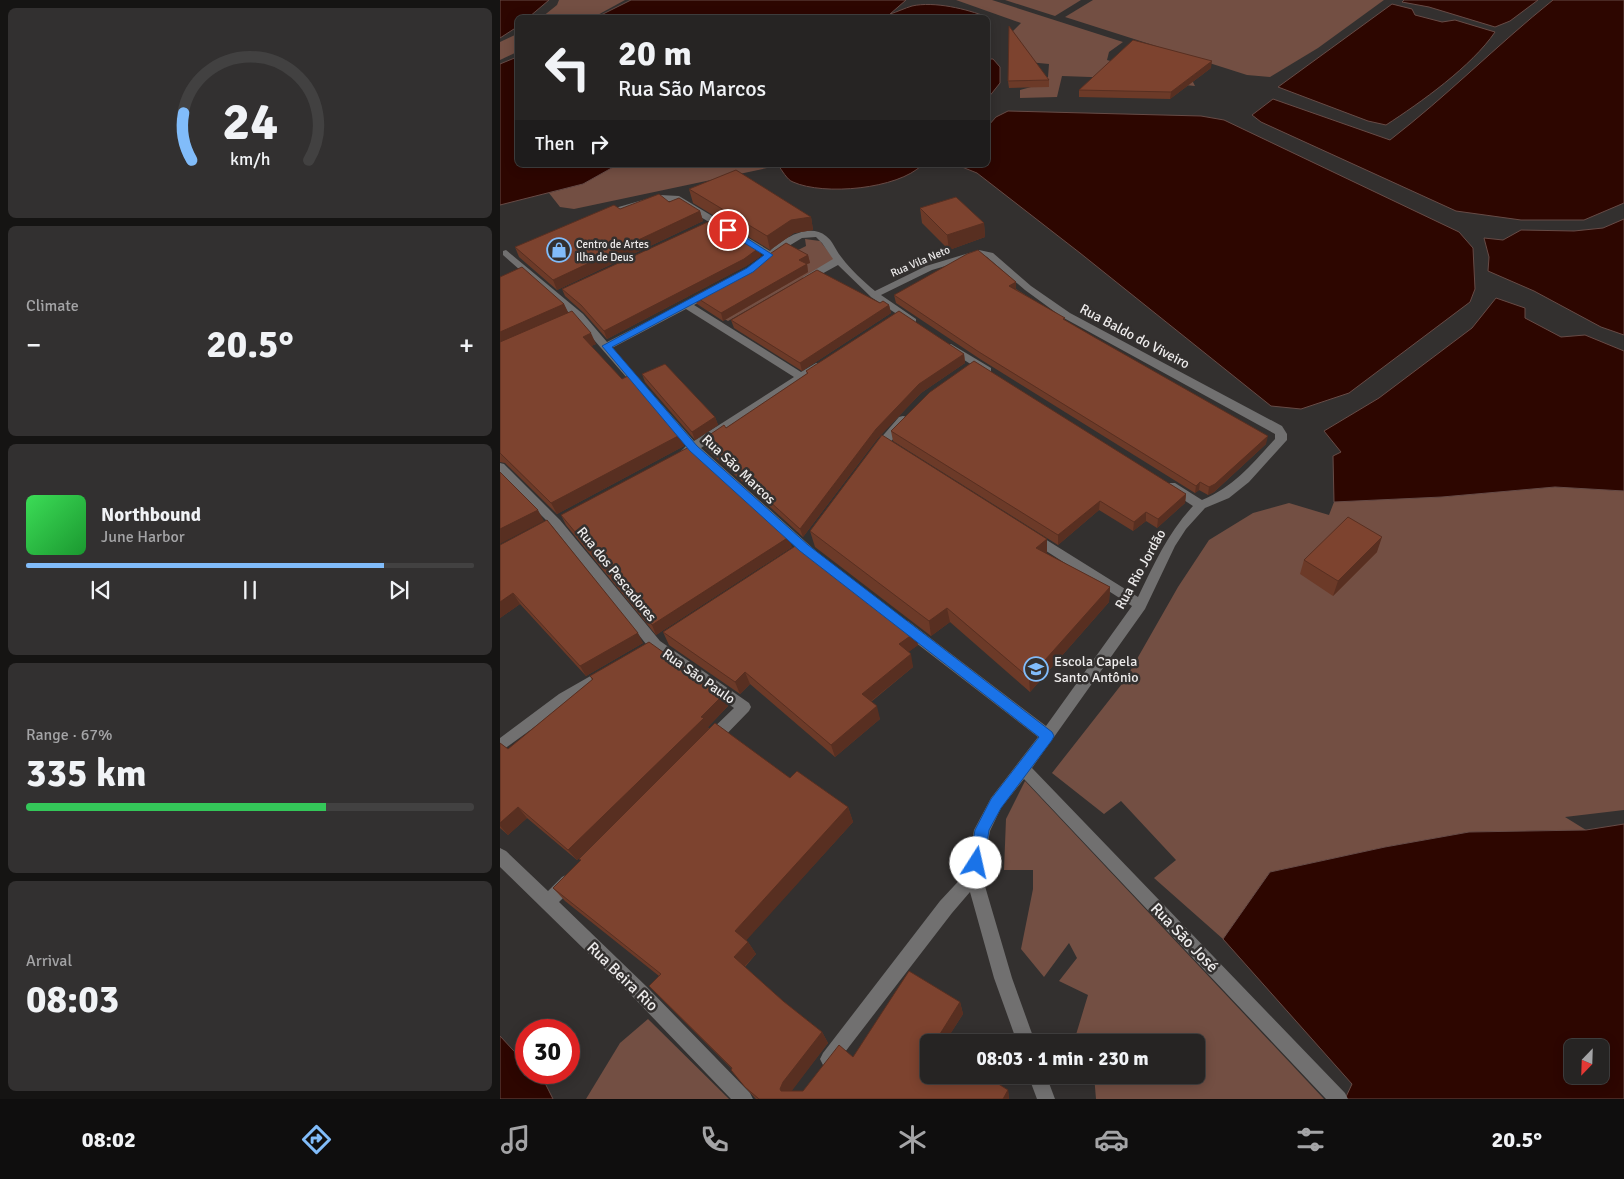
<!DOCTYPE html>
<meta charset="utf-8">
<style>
:root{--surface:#262423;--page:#323030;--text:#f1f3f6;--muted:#a4a4a6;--line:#424141;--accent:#81bcfa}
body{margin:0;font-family:Signika,sans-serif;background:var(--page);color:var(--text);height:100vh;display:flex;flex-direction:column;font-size:19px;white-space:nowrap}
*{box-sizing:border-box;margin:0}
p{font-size:16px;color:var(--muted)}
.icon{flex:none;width:28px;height:28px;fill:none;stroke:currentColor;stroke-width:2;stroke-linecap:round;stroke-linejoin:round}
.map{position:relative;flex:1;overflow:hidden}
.side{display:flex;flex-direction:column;gap:8px;padding:8px;background:#151413;width:500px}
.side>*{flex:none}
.guide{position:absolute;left:15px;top:15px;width:475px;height:152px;border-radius:8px;box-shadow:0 2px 12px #0003,0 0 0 1px var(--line);background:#262423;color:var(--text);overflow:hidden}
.needle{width:32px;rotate:203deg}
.fabs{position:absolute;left:1064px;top:1039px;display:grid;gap:10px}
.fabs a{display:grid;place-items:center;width:45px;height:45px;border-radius:8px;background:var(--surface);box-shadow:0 2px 12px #0003,0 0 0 1px var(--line);font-size:25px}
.speed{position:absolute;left:15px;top:1019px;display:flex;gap:10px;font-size:25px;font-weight:700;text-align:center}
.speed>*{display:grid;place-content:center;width:65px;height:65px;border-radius:50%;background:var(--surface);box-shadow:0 2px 12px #0003,0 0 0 1px var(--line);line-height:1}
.speed .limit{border:8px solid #d22;background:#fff;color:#111}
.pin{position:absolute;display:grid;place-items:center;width:42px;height:42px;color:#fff;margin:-21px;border:2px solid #fff;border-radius:50%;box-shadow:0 1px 5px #0007}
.me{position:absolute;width:55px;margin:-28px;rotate:10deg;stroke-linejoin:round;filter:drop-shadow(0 0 4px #0008)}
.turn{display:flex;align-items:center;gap:18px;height:105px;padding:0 20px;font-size:22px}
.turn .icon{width:65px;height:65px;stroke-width:2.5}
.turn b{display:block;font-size:35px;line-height:42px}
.then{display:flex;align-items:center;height:48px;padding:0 20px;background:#0003;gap:10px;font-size:19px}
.big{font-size:38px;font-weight:700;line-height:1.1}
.side .tile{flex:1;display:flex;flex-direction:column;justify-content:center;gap:8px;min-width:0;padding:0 18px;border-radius:8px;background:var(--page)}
.side .dial{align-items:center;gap:0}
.dial svg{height:130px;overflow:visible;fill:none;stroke:var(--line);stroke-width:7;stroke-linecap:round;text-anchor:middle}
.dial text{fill:var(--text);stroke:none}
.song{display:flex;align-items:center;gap:15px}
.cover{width:60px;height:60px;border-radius:8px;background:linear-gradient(135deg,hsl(130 70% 55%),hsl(130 70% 35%))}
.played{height:5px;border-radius:2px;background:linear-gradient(90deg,var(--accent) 80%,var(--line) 80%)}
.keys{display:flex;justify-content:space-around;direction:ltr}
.heat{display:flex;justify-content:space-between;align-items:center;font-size:28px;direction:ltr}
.charge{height:8px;border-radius:4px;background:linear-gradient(90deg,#34c759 67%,var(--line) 0)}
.trip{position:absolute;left:420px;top:1034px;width:285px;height:50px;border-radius:8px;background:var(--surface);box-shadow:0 2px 12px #0003,0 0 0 1px var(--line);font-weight:700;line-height:50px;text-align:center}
.dock{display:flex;height:80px;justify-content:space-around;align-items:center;background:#0f0e0e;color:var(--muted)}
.dock .icon{width:35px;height:35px}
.dock .selected{color:var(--accent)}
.dock b{font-size:22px;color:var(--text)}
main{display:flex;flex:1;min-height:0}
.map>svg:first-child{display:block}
.green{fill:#734f43}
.water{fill:#2d0600;stroke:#674b46;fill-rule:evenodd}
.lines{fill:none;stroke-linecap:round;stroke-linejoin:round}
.street{fill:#717070;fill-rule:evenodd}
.wall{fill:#6c3a28}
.shaded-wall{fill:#582f21}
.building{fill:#7d432f;stroke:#582f21}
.route{fill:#1a73e8;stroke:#114b97}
.labels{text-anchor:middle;stroke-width:5;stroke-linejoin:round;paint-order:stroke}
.far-poi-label{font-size:11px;fill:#edebeb;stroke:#33302f;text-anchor:start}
.far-street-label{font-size:11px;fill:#edebeb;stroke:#33302f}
.street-label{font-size:14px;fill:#edebeb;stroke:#33302f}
.poi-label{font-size:14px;fill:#edebeb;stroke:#33302f;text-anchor:start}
.near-street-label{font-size:16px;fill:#edebeb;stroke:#33302f}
</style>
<main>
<section class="side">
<div class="tile dial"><svg viewBox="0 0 100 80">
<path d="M14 69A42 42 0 1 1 86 69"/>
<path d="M14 69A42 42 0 0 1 9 40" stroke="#81bcfa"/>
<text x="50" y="56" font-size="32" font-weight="700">24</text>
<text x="50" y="72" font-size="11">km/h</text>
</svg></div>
<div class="tile"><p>Climate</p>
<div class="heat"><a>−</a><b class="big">20.5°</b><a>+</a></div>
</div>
<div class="tile">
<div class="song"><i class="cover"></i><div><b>Northbound</b><p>June Harbor</p></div></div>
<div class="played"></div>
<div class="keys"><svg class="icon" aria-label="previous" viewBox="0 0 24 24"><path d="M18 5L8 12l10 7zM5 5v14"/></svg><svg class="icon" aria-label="pause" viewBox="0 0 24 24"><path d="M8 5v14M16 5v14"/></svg><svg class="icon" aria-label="next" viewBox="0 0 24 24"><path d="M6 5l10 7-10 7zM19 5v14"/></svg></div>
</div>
<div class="tile"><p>Range · 67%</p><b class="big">335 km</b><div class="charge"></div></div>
<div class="tile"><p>Arrival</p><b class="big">08:03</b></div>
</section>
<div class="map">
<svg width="1124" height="1099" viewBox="0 0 1124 1099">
<rect width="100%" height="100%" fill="#33302f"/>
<!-- green -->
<g class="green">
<polygon points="59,0 125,0 94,17 42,17 57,5"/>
<polygon points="456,0 492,0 623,42 609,52 607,60 640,70 692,80 695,86 618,78 562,76 557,97 520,98 520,90 531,87 531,79 548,77 549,64 518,61 512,32 521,23"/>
<polygon points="505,0 581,0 555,16"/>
<polygon points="593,0 884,0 818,48 770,77 747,75 565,17"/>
<polygon points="17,34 17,52 0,60 0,42"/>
<polygon points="117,165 269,165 272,167 74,209 60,207 49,193 83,184"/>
<polygon points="305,239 320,241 335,260 228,321 195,302 306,246"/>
<polygon points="1055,487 1124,491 1124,810 1065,817 1086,830 969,832 885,847 770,872 723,939 654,878 676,860 621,801 604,814 552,773 625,680 678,587 709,540 753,513 789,503 829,515 834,502 942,497"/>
<polygon points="525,781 824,1099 596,1099 594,1075 696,1075 696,1042 580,1042 575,1038 588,995 559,981 577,958 569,943 544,977 521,949 533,889 533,870 504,870 506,819"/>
<polygon points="148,1019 229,1099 86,1099 120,1043"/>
</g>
<!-- water -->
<g class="water">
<polygon points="0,0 49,0 29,17 18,18 17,27 0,38"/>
<path d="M131,0H406L390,14C397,12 405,8 412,6C434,1 467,9 487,17H97Z"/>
<polygon points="904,0 1038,0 1010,21 995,27 929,7 902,2"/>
<path d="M1053,0H1124V203L1084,220H1021L956,211L761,122L752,115L773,99L890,140C947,96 997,45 1053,0Z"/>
<path d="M892,4L912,9L915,15L942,22L955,20L995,32C972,66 920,103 886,125L868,121L778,87Z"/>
<polygon points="17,57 18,165 117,165 83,184 0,205 0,64"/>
<polygon points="488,59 493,59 500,67 500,83 488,98"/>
<polygon points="508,111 701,116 724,120 959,232 973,248 975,289 970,302 849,393 801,409 771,406 580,253 477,173 462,167 488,165 488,126 496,117"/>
<path d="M278,165H422C398,189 324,196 293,182C287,180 282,170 278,165Z"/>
<polygon points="1124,219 1124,335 1101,327 1034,291 988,271 989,257 984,238 1003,240 1021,230 1074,231 1103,228"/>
<polygon points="996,298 1025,308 1025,318 1061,337 1085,335 1124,351 1124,491 1055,487 942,497 834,502 833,456 841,452 824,431 879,398 972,328"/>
<path d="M1124,824V1099H845L852,1084L723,939L770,872L885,847L969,832L1086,830ZM1072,1048H1100V1075H1072Z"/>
<polygon points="0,1036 26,1064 26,1072 34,1073 46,1085 53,1099 0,1099"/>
</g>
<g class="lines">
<!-- street -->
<g class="street">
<path d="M160,195L179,196L270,251C282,239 309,222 326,236C333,241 336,251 342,258C351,270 363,281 375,291L426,266L479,250L493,253L531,286L570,313L782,426L787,434V440L749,482L729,498L705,508L686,529L675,546L645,609L532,768L845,1093L848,1099H826L524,779L501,808L490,831L482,876L512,978L535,1042H517L494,978L470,892L452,913L335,1065L329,1068L323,1065L320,1059L323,1053L440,901L467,872L474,830L491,798L538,737L398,629L396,625L398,621L403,620L408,621L546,726L632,606L529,540L527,537L529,534H537L638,597C654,564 668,533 693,506L667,489L665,486L667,483H675L702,500C735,486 751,465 775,439V434L562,317L525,290L487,257L482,255L432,270L381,295L416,319V323L412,324L371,297L338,265L309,281H303V277L333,259L322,243L316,237L302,238L269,258L174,201H160L102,216L98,213Z"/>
<path d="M6,250L83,314L107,342L209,290L214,293L212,295L194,305L301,372L316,363H324V367L201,448L316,551L318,554L316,557H308L193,453L186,456L182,455L180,452L186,446L75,318L3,255V251ZM186,309L294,377L194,441L112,348Z"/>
<polygon points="451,344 491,368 491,372 483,372 447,349 447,345"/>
<polygon points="403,416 407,417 409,420 407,423 381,453 373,453 371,450 373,447 399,417"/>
<polygon points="0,463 4,464 60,520 160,641 249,703 251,707 249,711 215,746 210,747 205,746 203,741 205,736 234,708 150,649 52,526 0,474"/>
<polygon points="101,670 106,672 108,676 106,680 69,702 0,752 0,738 59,694"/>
<polygon points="0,848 6,851 48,891 62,877 68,874 74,877 76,882 74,887 59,902 146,986 250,1093 253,1099 231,1099 134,998 0,867"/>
<polygon points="528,1075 546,1075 555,1099 537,1099"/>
</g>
</g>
<!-- wall -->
<g class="wall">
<polygon points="711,68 670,99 579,97 579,90"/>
<polygon points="549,80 549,87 509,88 508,81"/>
<polygon points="189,189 311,217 313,230 294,233 270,250 193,203"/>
<polygon points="169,202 200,211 203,221 57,290 19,257 15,247 120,209"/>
<polygon points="420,208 484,223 485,237 449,250 422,223"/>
<polygon points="308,255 310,263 307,264 308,272 223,321 197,304 194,296"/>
<polygon points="261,256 246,266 107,339 84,313 65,296 62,289"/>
<polygon points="0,277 64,304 68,313 96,344 91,346 122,379 180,435 184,446 57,514 5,463 0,462"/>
<polygon points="516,289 565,320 766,444 714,492 708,495 699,490 695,493 480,359 396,303 394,295"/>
<polygon points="380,303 389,305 391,313 302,371 234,328 231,320"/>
<polygon points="464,354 465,363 421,393 378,438 303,537 205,448 202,440 226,428 307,374 306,371"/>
<polygon points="142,374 215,417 218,425 195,440 145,382"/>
<polygon points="391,431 686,494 685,503 657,528 646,521 633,531 599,510 558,545 393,441"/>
<polygon points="61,515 292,547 156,635 66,525"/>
<polygon points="310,531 547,539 547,554 610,587 609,602 530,692 450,622 431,636 315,547"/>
<polygon points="0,545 143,643 86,676 20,604 0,618"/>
<polygon points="877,552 833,596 800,574 804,560"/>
<polygon points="163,632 418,645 408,652 413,667 371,702 380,719 335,757 250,684 240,694 169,645"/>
<polygon points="90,676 223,695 228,706 208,727 209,729 290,778 348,807 353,822 246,940 248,942 256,954 245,967 283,1001 322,1032 328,1043 291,1091 303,1091 353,1057 460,1002 463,1014 445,1042 429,1042 508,1090 509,1099 256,1099 254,1097 245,1087 232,1069 149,986 159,976 65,901 53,888 81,861 79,859 136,801 77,860 27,818 8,835 0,828 0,743 8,749 92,680"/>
</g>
<!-- shaded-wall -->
<g class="shaded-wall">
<polygon points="712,61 711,68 670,99 671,92"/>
<polygon points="200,211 203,221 57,290 53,280"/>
<polygon points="311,217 313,230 294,233 270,250 267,236 291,220"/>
<polygon points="484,223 485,237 449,250 447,235"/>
<polygon points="259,248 261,256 246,266 107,339 104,331"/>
<polygon points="308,255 310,263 307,264 308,272 223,321 221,313 299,260"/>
<polygon points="516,282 516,290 509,286"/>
<polygon points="64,304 69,314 0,346 0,332"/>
<polygon points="389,305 391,313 302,371 300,363"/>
<polygon points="91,333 96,344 87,348 83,337"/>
<polygon points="464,354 465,363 421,393 378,438 303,537 300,529 376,429 419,384"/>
<polygon points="215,417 218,425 195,440 192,432"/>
<polygon points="180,435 184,446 57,514 51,503"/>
<polygon points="768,436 766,444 714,492 708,495 709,487"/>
<polygon points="700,482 699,490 695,493 696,486"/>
<polygon points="686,494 685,503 657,528 658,519"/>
<polygon points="600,501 599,510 558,545 558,535"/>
<polygon points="38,510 44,521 0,544 0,529"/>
<polygon points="646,512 646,521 633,531 634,522"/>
<polygon points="289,537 292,547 156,635 152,625"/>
<polygon points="882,537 877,552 833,596 838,581"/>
<polygon points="547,539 547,554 536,548"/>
<polygon points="610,587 609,602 530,692 529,678"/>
<polygon points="13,593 20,604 0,618 0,602"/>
<polygon points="447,608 450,622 431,636 429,621"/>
<polygon points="416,632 418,645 402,657 399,644"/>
<polygon points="138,633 143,643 86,676 80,666"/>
<polygon points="411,654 413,667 365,706 362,694"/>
<polygon points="245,672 250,684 240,694 235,682"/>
<polygon points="223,695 228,706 208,727 209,730 77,860 68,850"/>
<polygon points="377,706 380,719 335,757 331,745"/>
<polygon points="18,807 27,818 8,835 0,826 0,823"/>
<polygon points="348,807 353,822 243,944 235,931"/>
<polygon points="248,942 256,954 242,969 234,957"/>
<polygon points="460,1002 463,1014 445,1042 435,1042"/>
<polygon points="322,1032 328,1043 291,1092 287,1099 280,1089 283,1082"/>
<polygon points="508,1090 509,1099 503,1099"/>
</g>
<!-- building -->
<g class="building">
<polygon points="509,26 549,80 508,81"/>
<polygon points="633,40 712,61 671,92 579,90"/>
<polygon points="236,170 311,217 291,220 267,236 189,189"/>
<polygon points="159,194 169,202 179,198 200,211 53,280 15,247 114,205 120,209"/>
<polygon points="456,197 484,223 447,235 420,208"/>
<polygon points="212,220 259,248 244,259 104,331 81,305 62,289"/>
<polygon points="286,243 308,255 299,260 307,264 221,313 194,296 252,266"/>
<polygon points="478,250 516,282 509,286 565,318 563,319 594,337 768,436 715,484 709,487 700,482 696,486 479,352 394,295 467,254"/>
<polygon points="22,267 64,304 0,332 0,277"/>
<polygon points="317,270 380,303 383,301 389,305 300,363 231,320"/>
<polygon points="72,311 91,333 83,337 122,379 128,376 180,435 51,503 0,453 0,342"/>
<polygon points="399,311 464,354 419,384 376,429 300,529 202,440 224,425 226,428 308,373 306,371"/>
<polygon points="474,361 686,494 658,519 646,512 634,522 600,501 558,535 391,431 430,392"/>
<polygon points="165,364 215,417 192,432 142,374"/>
<polygon points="382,435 547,539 536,548 610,587 529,678 447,608 429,621 310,531"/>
<polygon points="189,447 289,537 152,625 61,515"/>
<polygon points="0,472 38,510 0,529"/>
<polygon points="848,517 882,537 838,581 804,560"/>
<polygon points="47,520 138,633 80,666 13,593 0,602 0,545"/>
<polygon points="300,543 416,632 399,644 411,654 362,694 377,706 331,745 245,672 235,682 163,632"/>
<polygon points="149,642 223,695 201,717 204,718 68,850 18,807 0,823 0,743 8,749 93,679 90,676"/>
<polygon points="215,723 290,778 297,771 348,807 235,931 248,942 234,957 283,1001 322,1032 283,1082 280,1089 281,1091 303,1091 339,1045 353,1057 409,971 460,1002 435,1042 429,1042 429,1075 484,1075 508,1090 503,1099 259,1099 245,1087 231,1070 232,1068 149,986 161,974 53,888 81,860 79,859"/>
</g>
<!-- route -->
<polygon class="route" points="225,228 231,228 273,255 253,272 112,347 197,446 308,545 552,732 554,736 552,740 501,808 489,830 484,863 482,868 476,870 471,868 469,863 475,830 491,799 539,737 300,551 190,451 102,346 247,268 264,255 225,231"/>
<!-- icons -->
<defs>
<g id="shop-ring" transform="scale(1.25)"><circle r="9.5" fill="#33302f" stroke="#81bcfa" stroke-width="1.5"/><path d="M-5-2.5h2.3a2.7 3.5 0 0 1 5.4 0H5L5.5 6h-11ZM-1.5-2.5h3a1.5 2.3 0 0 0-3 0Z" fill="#81bcfa"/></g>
<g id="school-ring" transform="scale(1.25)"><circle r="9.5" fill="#33302f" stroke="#81bcfa" stroke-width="1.5"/><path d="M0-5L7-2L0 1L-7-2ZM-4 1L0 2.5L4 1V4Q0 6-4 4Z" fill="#81bcfa"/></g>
</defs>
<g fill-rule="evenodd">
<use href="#shop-ring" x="59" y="250"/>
<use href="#school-ring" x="536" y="669"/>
</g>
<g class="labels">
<!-- far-poi labels -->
<g class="far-poi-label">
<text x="76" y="248">Centro de Artes<tspan x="76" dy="13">Ilha de Deus</tspan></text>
</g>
<!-- far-street labels -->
<g class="far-street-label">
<text transform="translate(420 261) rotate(-23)" y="4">Rua Vila Neto</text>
</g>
<!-- street labels -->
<g class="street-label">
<text transform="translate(635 336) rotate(28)" y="5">Rua Baldo do Viveiro</text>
<text transform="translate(239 469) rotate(43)" y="5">Rua São Marcos</text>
<text transform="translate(640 569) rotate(-61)" y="5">Rua Rio Jordão</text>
<text transform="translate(117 574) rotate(51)" y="5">Rua dos Pescadores</text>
<text transform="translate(199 676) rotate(35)" y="5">Rua São Paulo</text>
</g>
<!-- poi labels -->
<g class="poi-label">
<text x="554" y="666">Escola Capela<tspan x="554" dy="16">Santo Antônio</tspan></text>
</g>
<!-- near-street labels -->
<g class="near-street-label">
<text transform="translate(685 937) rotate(46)" y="6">Rua São José</text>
<text transform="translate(123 976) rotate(44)" y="6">Rua Beira Rio</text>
</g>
</g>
</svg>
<div class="fabs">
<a><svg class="needle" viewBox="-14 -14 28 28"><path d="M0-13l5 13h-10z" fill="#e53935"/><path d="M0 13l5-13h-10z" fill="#a4a4a6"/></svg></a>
</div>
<div class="speed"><div class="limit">30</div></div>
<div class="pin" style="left:228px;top:230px;background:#d93025"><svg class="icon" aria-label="arrive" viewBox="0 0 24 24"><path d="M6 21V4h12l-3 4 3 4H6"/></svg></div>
<svg class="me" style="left:476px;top:863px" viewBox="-20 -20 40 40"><circle r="19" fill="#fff"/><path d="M0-13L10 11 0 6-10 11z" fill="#1a73e8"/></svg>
<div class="trip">08:03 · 1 min · 230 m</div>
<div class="guide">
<div class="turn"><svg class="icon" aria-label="left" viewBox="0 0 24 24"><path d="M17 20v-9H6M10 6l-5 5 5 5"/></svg><div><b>20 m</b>Rua São Marcos</div></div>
<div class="then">Then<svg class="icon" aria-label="right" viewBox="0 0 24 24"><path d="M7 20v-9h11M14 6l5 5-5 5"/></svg></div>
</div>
</div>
</main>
<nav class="dock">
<b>08:02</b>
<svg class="icon selected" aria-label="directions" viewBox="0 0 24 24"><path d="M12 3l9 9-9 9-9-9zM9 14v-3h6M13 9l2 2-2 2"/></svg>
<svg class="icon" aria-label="music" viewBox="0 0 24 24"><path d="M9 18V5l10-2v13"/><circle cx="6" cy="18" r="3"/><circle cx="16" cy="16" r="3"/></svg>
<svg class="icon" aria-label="phone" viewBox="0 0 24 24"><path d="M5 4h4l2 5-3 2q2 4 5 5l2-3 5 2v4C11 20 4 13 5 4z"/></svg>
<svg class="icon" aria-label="climate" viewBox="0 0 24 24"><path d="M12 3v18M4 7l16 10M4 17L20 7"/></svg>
<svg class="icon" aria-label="car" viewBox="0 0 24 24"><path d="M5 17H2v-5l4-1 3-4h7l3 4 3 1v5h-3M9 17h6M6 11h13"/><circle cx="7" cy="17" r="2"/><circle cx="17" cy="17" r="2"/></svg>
<svg class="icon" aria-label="filters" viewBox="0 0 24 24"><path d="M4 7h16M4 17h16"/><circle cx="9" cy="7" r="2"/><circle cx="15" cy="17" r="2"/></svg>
<b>20.5°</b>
</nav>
